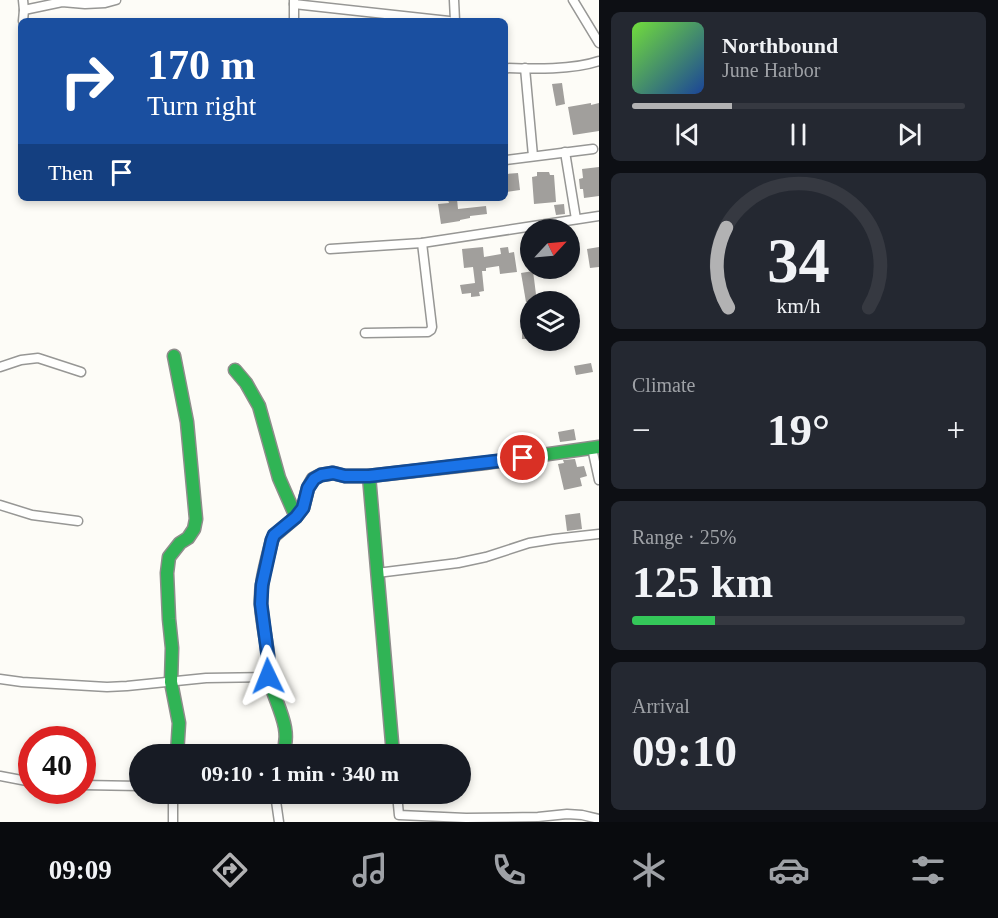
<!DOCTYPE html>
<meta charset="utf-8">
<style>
:root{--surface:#171b24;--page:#242831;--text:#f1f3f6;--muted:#9ea1a6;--line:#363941;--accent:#b2b2b3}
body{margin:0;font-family:"Times New Roman",serif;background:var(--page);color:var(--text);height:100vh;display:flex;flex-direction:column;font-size:22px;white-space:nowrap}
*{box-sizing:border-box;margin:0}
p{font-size:20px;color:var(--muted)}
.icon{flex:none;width:33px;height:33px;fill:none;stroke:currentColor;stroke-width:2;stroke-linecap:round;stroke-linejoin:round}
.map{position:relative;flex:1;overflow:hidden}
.sheet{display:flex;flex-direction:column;gap:12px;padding:12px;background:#0d0f14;width:399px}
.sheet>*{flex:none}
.guide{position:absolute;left:18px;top:18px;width:490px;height:183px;border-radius:9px;box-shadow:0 3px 9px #0003;background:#1a4fa0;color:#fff;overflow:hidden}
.needle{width:39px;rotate:64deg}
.fabs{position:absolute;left:520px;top:219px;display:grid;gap:12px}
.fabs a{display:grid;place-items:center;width:60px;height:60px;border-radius:50%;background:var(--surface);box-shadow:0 3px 9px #0003;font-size:30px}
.speed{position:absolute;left:18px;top:726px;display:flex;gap:12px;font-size:30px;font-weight:700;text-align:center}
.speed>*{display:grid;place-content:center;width:78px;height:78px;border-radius:50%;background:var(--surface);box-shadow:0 3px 9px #0003;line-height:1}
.speed .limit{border:9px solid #d22;background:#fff;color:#111}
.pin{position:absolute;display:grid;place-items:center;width:51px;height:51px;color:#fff;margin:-26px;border:3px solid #fff;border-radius:50%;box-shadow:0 2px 6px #0007}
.me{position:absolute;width:66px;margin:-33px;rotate:358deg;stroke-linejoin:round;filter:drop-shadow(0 0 4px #0008)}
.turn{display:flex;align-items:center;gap:21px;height:126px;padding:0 30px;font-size:27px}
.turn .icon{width:78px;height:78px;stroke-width:2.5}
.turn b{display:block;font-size:42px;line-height:51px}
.then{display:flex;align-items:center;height:57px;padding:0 30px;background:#0003;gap:12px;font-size:22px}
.big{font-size:45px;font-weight:700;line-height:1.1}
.sheet .widget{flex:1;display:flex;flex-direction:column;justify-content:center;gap:9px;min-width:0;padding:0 21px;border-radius:9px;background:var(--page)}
.sheet .dial{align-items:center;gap:0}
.dial svg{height:156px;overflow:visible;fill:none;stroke:var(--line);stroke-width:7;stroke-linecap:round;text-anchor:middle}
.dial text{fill:var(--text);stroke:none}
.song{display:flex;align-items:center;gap:18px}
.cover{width:72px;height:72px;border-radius:9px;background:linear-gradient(135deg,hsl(100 70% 55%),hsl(220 70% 35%))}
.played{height:6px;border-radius:3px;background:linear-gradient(90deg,var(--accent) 30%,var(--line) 30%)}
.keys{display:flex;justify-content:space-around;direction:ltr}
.heat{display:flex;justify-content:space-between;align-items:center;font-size:33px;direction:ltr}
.charge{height:9px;border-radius:4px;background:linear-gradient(90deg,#34c759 25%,var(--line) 0)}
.trip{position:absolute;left:129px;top:744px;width:342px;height:60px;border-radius:30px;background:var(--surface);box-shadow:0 3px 9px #0003;font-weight:700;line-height:60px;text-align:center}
.tab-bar{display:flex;height:96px;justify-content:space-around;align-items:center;background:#090b0e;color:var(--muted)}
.tab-bar .icon{width:42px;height:42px}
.tab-bar .on{color:var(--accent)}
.tab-bar b{font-size:27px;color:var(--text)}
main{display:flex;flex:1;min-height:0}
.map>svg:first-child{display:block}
.building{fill:#a19f9c}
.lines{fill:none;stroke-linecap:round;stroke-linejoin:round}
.street-casing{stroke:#979795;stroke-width:11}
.fast-casing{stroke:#8e8d8b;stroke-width:15}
.street{stroke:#fffffe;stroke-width:8}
.fast{stroke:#30b455;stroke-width:12}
.route-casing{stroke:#114b97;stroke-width:15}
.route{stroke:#1a73e8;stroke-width:10}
</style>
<main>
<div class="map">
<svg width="599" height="822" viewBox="0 0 599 822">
<rect width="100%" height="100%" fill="#fdfcf7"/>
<!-- building -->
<g class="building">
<polygon points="562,83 565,104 556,106 552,84"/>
<polygon points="591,103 591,105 599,103 599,131 573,135 568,107"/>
<polygon points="599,167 599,196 584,198 583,189 580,189 579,179 583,178 582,169"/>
<polygon points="537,172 549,172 550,175 554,175 556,202 534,204 532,177 537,176"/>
<polygon points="518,173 520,190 506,192 506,174"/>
<polygon points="457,199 458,209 486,206 487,214 470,216 470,218 460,220 460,221 441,224 438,204 449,203 448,200"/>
<polygon points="564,204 565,214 556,215 554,205"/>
<polygon points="483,247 484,257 501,254 500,248 508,247 509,253 514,252 517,272 500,274 499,266 486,268 486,271 482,271 484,291 479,292 480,296 471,297 471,293 462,294 460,285 475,283 473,267 464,268 462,249"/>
<polygon points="599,247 599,267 590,268 587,249"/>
<polygon points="533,271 537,302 526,302 521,273"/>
<rect x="522" y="327" width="9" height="12"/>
<polygon points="591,363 593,372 576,375 574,366"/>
<polygon points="574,429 576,440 560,442 558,432"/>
<polygon points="575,459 577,467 584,466 587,476 580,478 582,486 564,490 558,464 564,463 563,460"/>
<polygon points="580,513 582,529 567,531 565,515"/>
</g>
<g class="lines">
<!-- street casing -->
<g class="street-casing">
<g id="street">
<polyline points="23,0 24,10 23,21"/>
<polyline points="294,0 294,21"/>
<polyline points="454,0 455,21"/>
<polyline points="573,0 599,43"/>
<polyline points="294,4 449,21"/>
<polyline points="24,10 62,2 85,4 105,3 116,0"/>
<path d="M506,68C533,69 573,70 599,61"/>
<polyline points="525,68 533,156"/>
<polyline points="565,152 576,219"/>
<polyline points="506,160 593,149"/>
<polyline points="330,249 422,243 599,216"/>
<polyline points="365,333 428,332 431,330 432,327 422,243"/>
<polyline points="0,367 21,360 38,358 81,372"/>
<polyline points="592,448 599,480"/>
<polyline points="0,505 32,515 78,521"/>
<polyline points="377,573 458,563 486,557 529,543 554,539 599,534"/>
<polyline points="0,679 22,682 107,687 127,686 206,678 268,677"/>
<polyline points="0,776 32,782"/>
<polyline points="82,785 140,786"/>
<polyline points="173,794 173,822"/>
<polyline points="275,794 279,822"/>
<polyline points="397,794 399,815 466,818 538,817 567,814 582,815 599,819"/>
</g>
</g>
<!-- fast casing -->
<g class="fast-casing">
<g id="fast">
<polyline points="174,356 187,422 196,519 194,529 188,538 180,543 169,557 167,573 169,619 172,648 171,682 179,723 177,754"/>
<path d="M235,370L246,383L259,406L279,478L296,517L275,535L272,540C267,561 260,583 261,604C262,621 266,638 268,655C268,663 267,671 269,678C274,702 294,729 282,754"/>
<polyline points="369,476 393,754"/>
<polyline points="296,517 303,508 308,488 313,479 321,475 333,473 345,476 369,476 485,463 599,447"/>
</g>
</g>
<!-- street -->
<use href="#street" class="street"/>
<!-- fast -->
<use href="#fast" class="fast"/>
</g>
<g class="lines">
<!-- route casing -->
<g class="route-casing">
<polyline id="route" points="268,676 268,657 261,604 262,585 272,540 274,535 296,517 303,508 308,488 314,479 321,475 333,473 345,476 369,476 523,458"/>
</g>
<!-- route -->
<use href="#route" class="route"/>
</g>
</svg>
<div class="fabs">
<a><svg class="needle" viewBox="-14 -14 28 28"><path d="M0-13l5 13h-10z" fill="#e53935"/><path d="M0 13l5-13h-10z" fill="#9ea1a6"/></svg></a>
<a><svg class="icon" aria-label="layers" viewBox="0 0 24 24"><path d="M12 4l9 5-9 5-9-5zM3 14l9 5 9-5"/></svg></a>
</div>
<div class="speed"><div class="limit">40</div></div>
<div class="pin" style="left:523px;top:458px;background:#d93025"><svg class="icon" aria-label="arrive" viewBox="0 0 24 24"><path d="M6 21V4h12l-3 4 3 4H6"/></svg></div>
<svg class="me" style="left:268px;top:676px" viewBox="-20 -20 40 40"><path d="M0-17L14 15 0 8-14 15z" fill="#1a73e8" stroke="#fff" stroke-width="4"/></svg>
<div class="trip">09:10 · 1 min · 340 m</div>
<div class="guide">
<div class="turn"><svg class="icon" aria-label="right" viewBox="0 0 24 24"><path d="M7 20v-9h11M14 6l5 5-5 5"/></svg><div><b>170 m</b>Turn right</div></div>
<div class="then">Then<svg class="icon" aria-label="arrive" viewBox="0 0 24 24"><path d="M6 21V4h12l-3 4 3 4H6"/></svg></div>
</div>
</div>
<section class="sheet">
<div class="widget">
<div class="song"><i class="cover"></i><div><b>Northbound</b><p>June Harbor</p></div></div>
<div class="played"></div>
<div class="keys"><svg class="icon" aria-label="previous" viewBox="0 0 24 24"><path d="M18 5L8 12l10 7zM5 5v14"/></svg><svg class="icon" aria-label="pause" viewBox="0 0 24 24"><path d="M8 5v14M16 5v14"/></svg><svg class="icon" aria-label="next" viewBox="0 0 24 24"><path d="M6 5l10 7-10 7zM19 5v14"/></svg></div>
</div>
<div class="widget dial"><svg viewBox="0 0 100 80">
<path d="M14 69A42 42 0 1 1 86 69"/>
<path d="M14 69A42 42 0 0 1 13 28" stroke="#b2b2b3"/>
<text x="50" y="56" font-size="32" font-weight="700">34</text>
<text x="50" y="72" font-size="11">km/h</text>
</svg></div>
<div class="widget"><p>Climate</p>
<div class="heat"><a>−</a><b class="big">19°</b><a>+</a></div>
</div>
<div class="widget"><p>Range · 25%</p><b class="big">125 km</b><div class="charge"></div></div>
<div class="widget"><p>Arrival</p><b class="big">09:10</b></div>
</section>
</main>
<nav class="tab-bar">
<b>09:09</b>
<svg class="icon on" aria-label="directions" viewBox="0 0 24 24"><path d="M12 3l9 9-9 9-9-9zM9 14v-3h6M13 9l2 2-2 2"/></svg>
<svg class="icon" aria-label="music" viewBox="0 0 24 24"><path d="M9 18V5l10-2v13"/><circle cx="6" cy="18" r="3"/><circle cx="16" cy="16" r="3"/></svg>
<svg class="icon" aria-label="phone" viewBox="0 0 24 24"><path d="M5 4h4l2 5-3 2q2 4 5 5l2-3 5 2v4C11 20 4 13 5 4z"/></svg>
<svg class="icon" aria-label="climate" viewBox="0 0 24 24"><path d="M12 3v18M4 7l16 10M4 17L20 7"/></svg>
<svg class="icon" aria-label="car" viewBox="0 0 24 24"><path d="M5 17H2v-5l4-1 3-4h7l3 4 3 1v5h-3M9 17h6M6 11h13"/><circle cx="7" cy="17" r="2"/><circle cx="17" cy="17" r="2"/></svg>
<svg class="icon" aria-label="filters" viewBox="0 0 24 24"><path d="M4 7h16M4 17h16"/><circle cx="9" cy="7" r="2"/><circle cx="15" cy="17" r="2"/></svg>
</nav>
